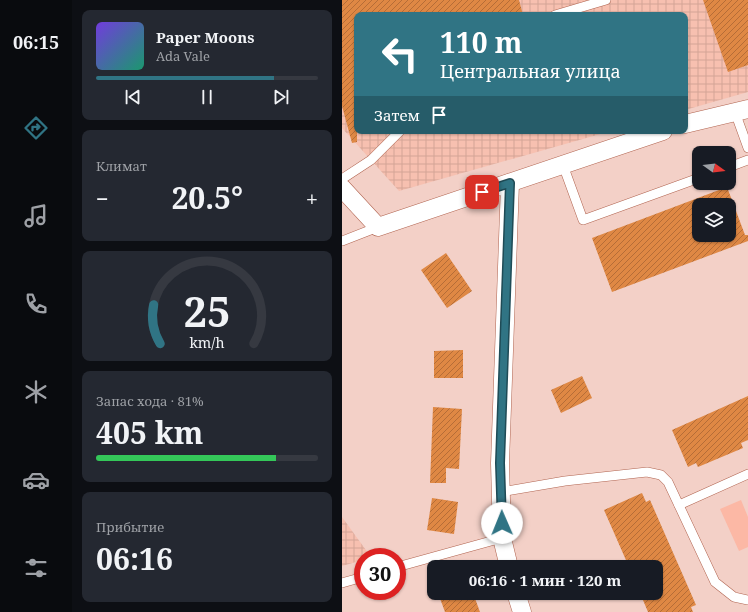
<!DOCTYPE html>
<html lang="ru">
<meta charset="utf-8">
<style>
:root{--surface:#171b24;--page:#242831;--text:#f1f3f6;--muted:#9ea1a6;--line:#363941;--accent:#307484}
body{margin:0;font-family:"Noto Serif",serif;background:var(--page);color:var(--text);height:100vh;display:flex;flex-direction:column;font-size:15px;white-space:nowrap}
*{box-sizing:border-box;margin:0}
p{font-size:13px;color:var(--muted)}
.icon{flex:none;width:22px;height:22px;fill:none;stroke:currentColor;stroke-width:2;stroke-linecap:round;stroke-linejoin:round}
.map{position:relative;flex:1;overflow:hidden}
.drawer{display:flex;flex-direction:column;gap:10px;padding:10px;background:#0d0f14;width:270px}
.drawer>*{flex:none}
.guide{position:absolute;left:12px;top:12px;width:334px;height:122px;border-radius:8px;box-shadow:0 1px 3px #0004;background:#307484;color:#fff;overflow:hidden}
.needle{width:26px;rotate:105deg}
.tools{position:absolute;left:350px;top:146px;display:grid;gap:8px}
.tools a{display:grid;place-items:center;width:44px;height:44px;border-radius:8px;background:var(--surface);box-shadow:0 1px 3px #0004;font-size:20px}
.speed{position:absolute;left:12px;top:548px;display:flex;gap:8px;font-size:20px;font-weight:700;text-align:center}
.speed>*{display:grid;place-content:center;width:52px;height:52px;border-radius:50%;background:var(--surface);box-shadow:0 1px 3px #0004;line-height:1}
.speed .limit{border:6px solid #d22;background:#fff;color:#111}
.pin{position:absolute;display:grid;place-items:center;width:34px;height:34px;color:#fff;margin:-17px;border-radius:8px;box-shadow:0 2px 6px #0006}
.me{position:absolute;width:44px;margin:-22px;rotate:359deg;stroke-linejoin:round;filter:drop-shadow(0 0 3px #0008)}
.turn{display:flex;align-items:center;gap:14px;height:84px;padding:0 20px;font-size:18px}
.turn .icon{width:52px;height:52px;stroke-width:2.5}
.turn b{display:block;font-size:28px;line-height:34px}
.then{display:flex;align-items:center;height:38px;padding:0 20px;background:#0003;gap:8px;font-size:15px}
.big{font-size:30px;font-weight:700;line-height:1.1}
.drawer .tile{flex:1;display:flex;flex-direction:column;justify-content:center;gap:6px;min-width:0;padding:0 14px;border-radius:8px;background:var(--page)}
.drawer .dial{align-items:center;gap:0}
.dial svg{height:104px;overflow:visible;fill:none;stroke:var(--line);stroke-width:7;stroke-linecap:round;text-anchor:middle}
.dial text{fill:var(--text);stroke:none}
.song{display:flex;align-items:center;gap:12px}
.cover{width:48px;height:48px;border-radius:6px;background:linear-gradient(135deg,hsl(260 70% 55%),hsl(160 70% 35%))}
.played{height:4px;border-radius:2px;background:linear-gradient(90deg,var(--accent) 80%,var(--line) 80%)}
.keys{display:flex;justify-content:space-around;direction:ltr}
.heat{display:flex;justify-content:space-between;align-items:center;font-size:22px;direction:ltr}
.charge{height:6px;border-radius:3px;background:linear-gradient(90deg,#34c759 81%,var(--line) 0)}
.trip{position:absolute;left:85px;top:560px;width:236px;height:40px;border-radius:8px;background:var(--surface);box-shadow:0 1px 3px #0004;font-weight:700;line-height:40px;text-align:center}
main{display:flex;flex:1;min-height:0}
.menu{display:flex;flex-direction:column;width:72px;justify-content:space-around;align-items:center;background:#090b0e;color:var(--muted)}
.menu .icon{width:28px;height:28px}
.menu .on{color:var(--accent)}
.menu b{font-size:18px;color:var(--text)}
.map>svg:first-child{display:block}
.industrial{fill:url(#industrial-grid)}
.green{fill:#fcb8a5}
.building{fill:url(#building-hatch);fill-rule:evenodd}
.lines{fill:none;stroke-linecap:round;stroke-linejoin:round}
.lane-casing{stroke:#b16450;stroke-width:10}
.street-casing{stroke:#b16450;stroke-width:19}
.lane{stroke:#fff;stroke-width:9}
.street{stroke:#fff;stroke-width:18}
.route-casing{stroke:#1f4b56;stroke-width:10}
.route{stroke:#307484;stroke-width:7}
</style>
<main>
<nav class="menu">
<b>06:15</b>
<svg class="icon on" aria-label="directions" viewBox="0 0 24 24"><path d="M12 3l9 9-9 9-9-9zM9 14v-3h6M13 9l2 2-2 2"/></svg>
<svg class="icon" aria-label="music" viewBox="0 0 24 24"><path d="M9 18V5l10-2v13"/><circle cx="6" cy="18" r="3"/><circle cx="16" cy="16" r="3"/></svg>
<svg class="icon" aria-label="phone" viewBox="0 0 24 24"><path d="M5 4h4l2 5-3 2q2 4 5 5l2-3 5 2v4C11 20 4 13 5 4z"/></svg>
<svg class="icon" aria-label="climate" viewBox="0 0 24 24"><path d="M12 3v18M4 7l16 10M4 17L20 7"/></svg>
<svg class="icon" aria-label="car" viewBox="0 0 24 24"><path d="M5 17H2v-5l4-1 3-4h7l3 4 3 1v5h-3M9 17h6M6 11h13"/><circle cx="7" cy="17" r="2"/><circle cx="17" cy="17" r="2"/></svg>
<svg class="icon" aria-label="filters" viewBox="0 0 24 24"><path d="M4 7h16M4 17h16"/><circle cx="9" cy="7" r="2"/><circle cx="15" cy="17" r="2"/></svg>
</nav>
<section class="drawer">
<div class="tile">
<div class="song"><i class="cover"></i><div><b>Paper Moons</b><p>Ada Vale</p></div></div>
<div class="played"></div>
<div class="keys"><svg class="icon" aria-label="previous" viewBox="0 0 24 24"><path d="M18 5L8 12l10 7zM5 5v14"/></svg><svg class="icon" aria-label="pause" viewBox="0 0 24 24"><path d="M8 5v14M16 5v14"/></svg><svg class="icon" aria-label="next" viewBox="0 0 24 24"><path d="M6 5l10 7-10 7zM19 5v14"/></svg></div>
</div>
<div class="tile"><p>Климат</p>
<div class="heat"><a>−</a><b class="big">20.5°</b><a>+</a></div>
</div>
<div class="tile dial"><svg viewBox="0 0 100 80">
<path d="M14 69A42 42 0 1 1 86 69"/>
<path d="M14 69A42 42 0 0 1 9 39" stroke="#307484"/>
<text x="50" y="56" font-size="32" font-weight="700">25</text>
<text x="50" y="72" font-size="11">km/h</text>
</svg></div>
<div class="tile"><p>Запас хода · 81%</p><b class="big">405 km</b><div class="charge"></div></div>
<div class="tile"><p>Прибытие</p><b class="big">06:16</b></div>
</section>
<div class="map">
<svg width="406" height="612" viewBox="0 0 406 612">
<defs>
<pattern id="industrial-grid" width="8" height="8" patternUnits="userSpaceOnUse"><rect width="8" height="8" fill="#f7c0b0"/><path d="M0 4h8M4 0v8" fill="none" stroke="#d4a496"/></pattern>
<pattern id="building-hatch" width="6" height="6" patternUnits="userSpaceOnUse"><rect width="6" height="6" fill="#df8844"/><path d="M-1 1l2-2M0 6l6-6M5 7l2-2" fill="none" stroke="#b56d37"/></pattern>
</defs>
<rect width="100%" height="100%" fill="#f3d0c7"/>
<!-- industrial -->
<g class="industrial">
<polygon points="0,0 406,0 406,92 343,110 343,15 15,15 15,131 269,131 57,191 0,128"/>
<polygon points="0,517 29,557 21,557 21,560 0,566"/>
</g>
<!-- green -->
<polygon class="green" points="399,500 406,517 406,547 397,551 378,509"/>
<!-- building -->
<g class="building">
<polygon points="0,0 177,0 181,15 15,15 15,142 10,143 0,106"/>
<polygon points="361,0 406,0 406,65 386,72"/>
<path d="M385,187L403,235H406V241L270,292L250,238ZM357,205H387V235H357Z"/>
<polygon points="104,253 130,291 105,308 79,270"/>
<polygon points="121,350 121,378 92,378 92,351"/>
<polygon points="240,376 250,398 219,413 209,390"/>
<polygon points="406,396 406,440 399,443 401,448 356,467 354,463 346,467 330,430"/>
<polygon points="91,407 120,409 117,469 104,468 104,483 88,483"/>
<polygon points="300,493 304,502 308,500 354,605 349,607 351,612 306,612 298,593 314,593 314,567 287,567 262,510"/>
<polygon points="90,498 116,502 112,534 85,530"/>
<polygon points="96,593 131,593 138,612 103,612"/>
</g>
<g class="lines">
<!-- lane casing -->
<g class="lane-casing">
<g id="lane">
<polyline points="213,15 264,0"/>
<polyline points="393,112 406,148"/>
<polyline points="221,165 241,220 357,178"/>
<polyline points="387,167 406,160"/>
<polyline points="0,179 29,160 58,131"/>
<polyline points="0,241 36,227"/>
<polyline points="159,492 223,481 305,472 319,475 326,482 373,582 392,597 406,600"/>
<polyline points="337,505 406,474"/>
<polyline points="55,567 160,538"/>
<polyline points="0,583 21,577"/>
</g>
</g>
<!-- street casing -->
<g class="street-casing">
<g id="street">
<polyline points="343,124 406,109"/>
<polyline points="0,188 36,227 321,131"/>
<polyline points="167,567 160,538 158,463 168,183"/>
<polyline points="174,593 180,612"/>
</g>
</g>
<!-- lane -->
<use href="#lane" class="lane"/>
<!-- street -->
<use href="#street" class="street"/>
</g>
<g class="lines">
<!-- route casing -->
<g class="route-casing">
<polyline id="route" points="140,192 168,183 158,463 160,523"/>
</g>
<!-- route -->
<use href="#route" class="route"/>
</g>
</svg>
<div class="tools">
<a><svg class="needle" viewBox="-14 -14 28 28"><path d="M0-13l5 13h-10z" fill="#e53935"/><path d="M0 13l5-13h-10z" fill="#9ea1a6"/></svg></a>
<a><svg class="icon" aria-label="layers" viewBox="0 0 24 24"><path d="M12 4l9 5-9 5-9-5zM3 14l9 5 9-5"/></svg></a>
</div>
<div class="speed"><div class="limit">30</div></div>
<div class="pin" style="left:140px;top:192px;background:#d93025"><svg class="icon" aria-label="arrive" viewBox="0 0 24 24"><path d="M6 21V4h12l-3 4 3 4H6"/></svg></div>
<svg class="me" style="left:160px;top:523px" viewBox="-20 -20 40 40"><circle r="19" fill="#fff"/><path d="M0-13L10 11 0 6-10 11z" fill="#307484"/></svg>
<div class="trip">06:16 · 1 мин · 120 m</div>
<div class="guide">
<div class="turn"><svg class="icon" aria-label="left" viewBox="0 0 24 24"><path d="M17 20v-9H6M10 6l-5 5 5 5"/></svg><div><b>110 m</b>Центральная улица</div></div>
<div class="then">Затем<svg class="icon" aria-label="arrive" viewBox="0 0 24 24"><path d="M6 21V4h12l-3 4 3 4H6"/></svg></div>
</div>
</div>
</main>
